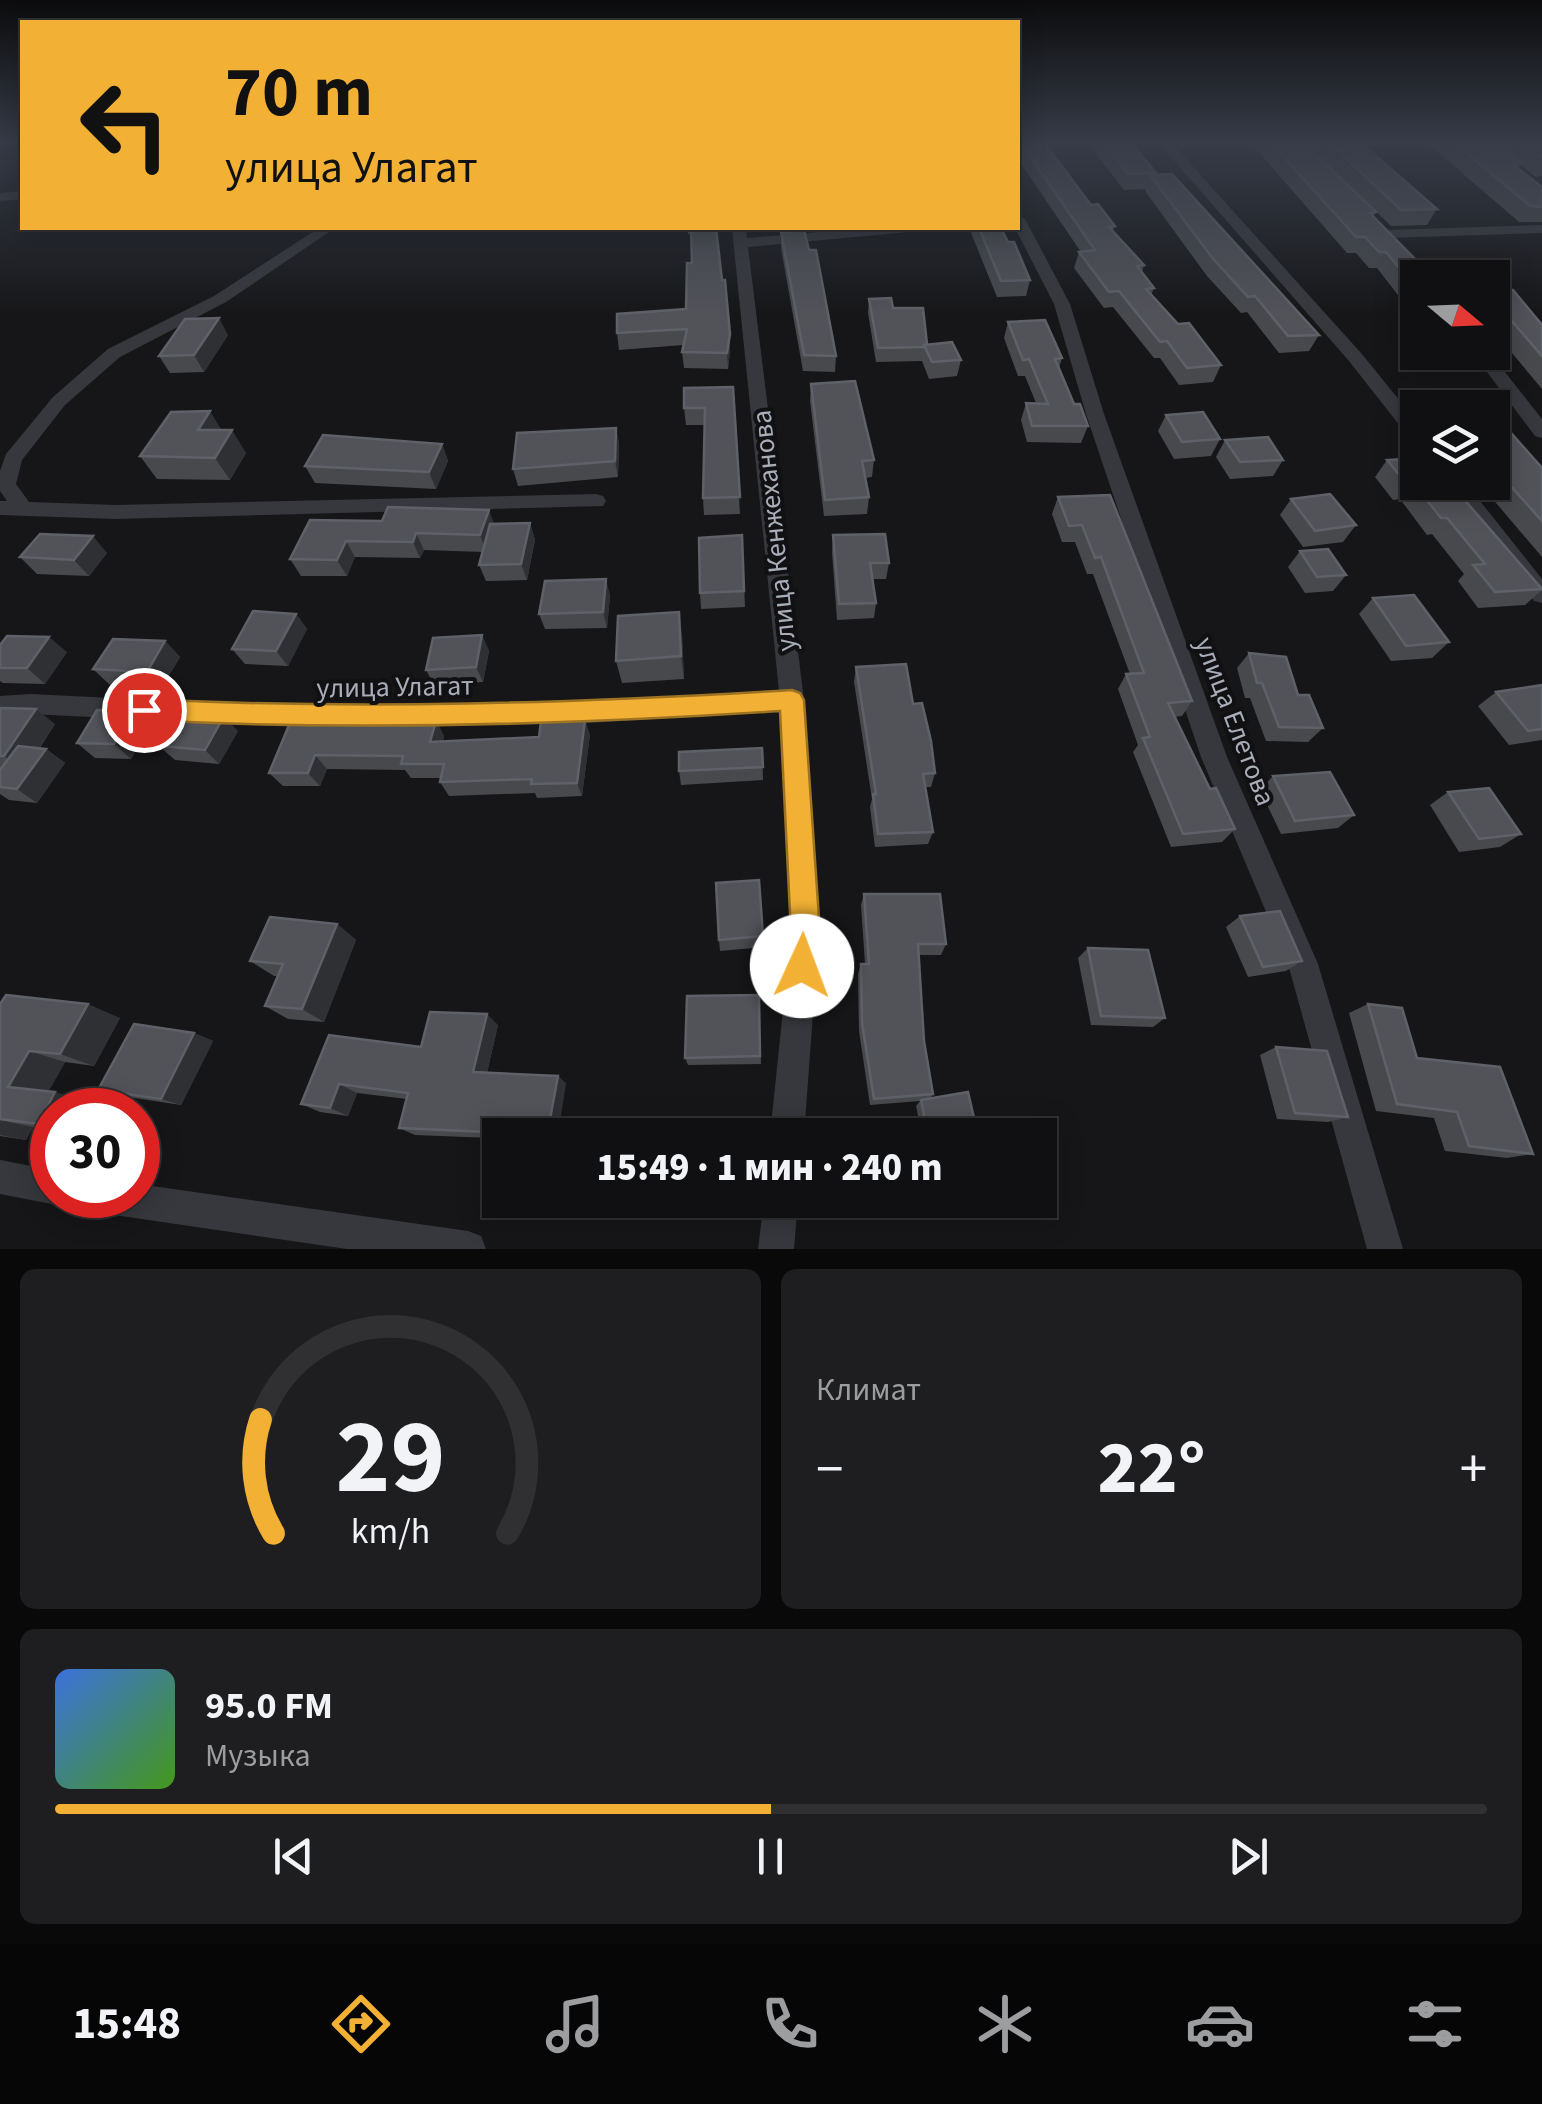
<!DOCTYPE html>
<html lang="ru">
<meta charset="utf-8">
<style>
:root{--surface:#101012;--page:#1e1e20;--text:#f1f3f6;--muted:#9c9d9f;--line:#303032;--accent:#f2b134}
body{margin:0;font-family:"Source Sans 3",sans-serif;background:var(--page);color:var(--text);height:100vh;display:flex;flex-direction:column;font-size:38px;white-space:nowrap}
*{box-sizing:border-box;margin:0}
p{font-size:32px;color:var(--muted)}
.icon{flex:none;width:55px;height:55px;fill:none;stroke:currentColor;stroke-width:2;stroke-linecap:round;stroke-linejoin:round}
.map{position:relative;height:1249px;overflow:hidden}
.drawer{display:flex;flex-direction:column;gap:20px;padding:20px;background:#09090a;flex:1}
.drawer>*{flex:none}
.hud{position:absolute;left:20px;top:20px;width:1000px;height:210px;border-radius:0px;box-shadow:0 5px 25px #0003,0 0 0 2px var(--line);background:#f2b134;color:#111;overflow:hidden}
.needle{width:65px;rotate:109deg}
.tools{position:absolute;left:1400px;top:260px;display:grid;gap:20px}
.tools a{display:grid;place-items:center;width:110px;height:110px;border-radius:0px;background:var(--surface);box-shadow:0 5px 25px #0003,0 0 0 2px var(--line);font-size:50px}
.speed{position:absolute;left:30px;top:1088px;display:flex;gap:20px;font-size:50px;font-weight:700;text-align:center}
.speed>*{display:grid;place-content:center;width:130px;height:130px;border-radius:50%;background:var(--surface);box-shadow:0 5px 25px #0003,0 0 0 2px var(--line);line-height:1}
.speed .limit{border:15px solid #d22;background:#fff;color:#111}
.pin{position:absolute;display:grid;place-items:center;width:85px;height:85px;color:#fff;margin:-42px;border:5px solid #fff;border-radius:50%;box-shadow:0 2px 10px #0007}
.me{position:absolute;width:110px;margin:-55px;rotate:2deg;stroke-linejoin:round;filter:drop-shadow(0 0 8px #0008)}
.turn{display:flex;align-items:center;gap:35px;height:210px;padding:0 40px;font-size:45px}
.turn .icon{width:130px;height:130px;stroke-width:2.5}
.turn b{display:block;font-size:70px;line-height:85px}
.big{font-size:75px;font-weight:800;line-height:1.1}
.drawer .tile{flex:1;display:flex;flex-direction:column;justify-content:center;gap:15px;min-width:0;padding:0 35px;border-radius:15px;background:var(--page)}
.drawer .dial{align-items:center;gap:0}
.dial svg{height:260px;overflow:visible;fill:none;stroke:var(--line);stroke-width:7;stroke-linecap:round;text-anchor:middle}
.dial text{fill:var(--text);stroke:none}
.song{display:flex;align-items:center;gap:30px}
.cover{width:120px;height:120px;border-radius:15px;background:linear-gradient(135deg,hsl(220 70% 55%),hsl(100 70% 35%))}
.played{height:10px;border-radius:5px;background:linear-gradient(90deg,var(--accent) 50%,var(--line) 50%)}
.keys{display:flex;justify-content:space-around;direction:ltr}
.heat{display:flex;justify-content:space-between;align-items:center;font-size:55px;direction:ltr}
.drawer .tiles{flex:1;display:grid;gap:20px;grid-template-columns:1fr 1fr}
.tile:last-child{grid-column:span 2}
.trip{position:absolute;left:482px;top:1118px;width:575px;height:100px;border-radius:0px;background:var(--surface);box-shadow:0 5px 25px #0003,0 0 0 2px var(--line);font-weight:800;line-height:100px;text-align:center}
.tab-bar{display:flex;height:160px;justify-content:space-around;align-items:center;background:#060607;color:var(--muted)}
.tab-bar .icon{width:70px;height:70px}
.tab-bar .selected{color:var(--accent)}
.tab-bar b{font-size:45px;color:var(--text)}
.map>svg:first-child{display:block}
.lines{fill:none;stroke-linecap:round;stroke-linejoin:round}
.street{fill:#37383d;fill-rule:evenodd}
.wall{fill:#47494d}
.shaded-wall{fill:#2f3033}
.building{fill:#525359;stroke:#5f6168;stroke-width:2.5}
.route{fill:#f2b134;stroke:#9d7322;stroke-width:2.5}
.labels{text-anchor:middle;stroke-width:8;stroke-linejoin:round;paint-order:stroke}
.street-label{font-size:28px;fill:#a8adb8;stroke:#111113}
</style>
<div class="map">
<svg width="1542" height="1249" viewBox="0 0 1542 1249">
<rect width="100%" height="100%" fill="#161618"/>
<g class="lines">
<!-- street -->
<g class="street">
<polygon points="1157,141 1170,141 1361,353 1418,423 1418,442 1411,440 1349,361"/>
<polygon points="22,191 22,199 0,201 0,193"/>
<polygon points="1018,215 1025,219 1070,304 1104,414 1227,757 1318,964 1403,1249 1367,1249 1288,964 1201,757 1086,414 1054,304 1015,228"/>
<polygon points="1542,225 1542,233 1386,238 1379,234 1386,230"/>
<polygon points="319,228 335,228 226,302 120,357 65,405 22,460 16,484 29,502 116,505 596,494 603,496 606,501 603,506 116,519 0,515 0,501 7,501 0,491 0,471 6,454 53,397 108,349 214,296"/>
<polygon points="732,228 746,228 747,238 866,228 915,228 908,232 748,247 804,700 819,933 804,1135 770,1135 791,933 780,711 574,724 295,727 30,714 0,716 0,696 30,694 295,707 574,704 779,691"/>
<polygon points="1472,352 1489,352 1542,419 1542,438 1535,436"/>
<polygon points="1445,482 1465,482 1542,579 1542,603 1534,601"/>
<polygon points="0,1160 52,1170 52,1195 66,1195 64,1199 52,1204 0,1194"/>
<polygon points="138,1184 468,1231 481,1236 486,1249 347,1249 94,1212 82,1207 77,1195 138,1195"/>
<polygon points="764,1200 798,1200 794,1249 758,1249"/>
</g>
</g>
<!-- wall -->
<g class="wall">
<polygon points="1018,141 1043,141 1091,205 1115,226 1113,231 1144,265 1142,272 1154,288 1151,295 1178,324 1221,365 1213,382 1179,385 1160,358 1154,358 1113,307 1104,308 1074,268 1079,252 1081,252 1018,159"/>
<polygon points="1086,141 1130,141 1156,173 1155,175 1319,335 1309,351 1279,353 1247,312 1241,313 1207,276 1145,191 1146,189 1124,190"/>
<polygon points="1249,141 1302,141 1376,212 1374,216 1418,278 1418,321 1377,268 1369,268 1356,253 1347,253"/>
<polygon points="1304,141 1359,141 1437,209 1427,225 1391,226"/>
<polygon points="1425,141 1542,141 1542,176 1536,177 1521,165 1518,169 1542,187 1542,222 1519,222"/>
<polygon points="447,228 485,228 448,229"/>
<polygon points="687,228 716,228 730,351 728,369 684,368 682,352 683,345 619,350 617,333 686,309 692,263 691,234 688,234"/>
<polygon points="778,228 801,228 801,230 779,232"/>
<polygon points="969,228 1001,228 1030,280 1026,296 997,297"/>
<polygon points="781,232 809,250 836,356 835,372 803,371 781,248"/>
<polygon points="1492,298 1542,325 1542,389 1492,329"/>
<polygon points="869,299 893,308 927,344 961,360 957,376 929,379 922,361 876,362 868,313"/>
<polygon points="1008,322 1062,358 1059,368 1074,404 1088,426 1081,443 1027,442 1021,420 1026,403 1036,403 1025,376 1018,376 1004,338"/>
<polygon points="228,335 204,372 170,373 159,356"/>
<polygon points="1442,352 1473,352 1470,356 1444,356"/>
<polygon points="811,384 874,460 872,477 865,478 869,497 867,514 824,516 810,401"/>
<polygon points="733,387 740,514 704,515 703,498 704,425 686,425 684,408"/>
<polygon points="1166,415 1220,439 1211,456 1174,459 1158,431"/>
<polygon points="1492,426 1542,468 1542,557 1485,490 1489,486 1485,482 1492,482"/>
<polygon points="616,428 619,444 618,477 518,486 513,469"/>
<polygon points="222,430 246,453 230,480 157,479 140,456"/>
<polygon points="1225,440 1283,460 1273,476 1230,479 1216,457"/>
<polygon points="442,444 448,461 436,489 315,483 305,466"/>
<polygon points="1387,460 1542,588 1542,590 1525,605 1478,608 1458,581 1464,574 1432,534 1427,535 1400,499 1393,500 1375,477"/>
<polygon points="1110,495 1192,701 1182,716 1174,717 1210,789 1235,829 1222,842 1171,847 1133,752 1138,745 1118,689 1126,674 1130,674 1093,574 1087,574 1075,542 1062,542 1052,514 1058,497"/>
<polygon points="1291,499 1356,525 1343,542 1303,547 1280,515"/>
<polygon points="310,520 494,524 530,523 535,540 527,580 486,581 479,565 483,552 424,550 420,558 355,557 347,576 301,576 290,559"/>
<polygon points="742,535 745,607 701,609 700,593"/>
<polygon points="833,535 889,563 886,579 873,579 876,603 874,618 837,620 832,552"/>
<polygon points="1300,551 1346,575 1333,591 1305,593 1288,567"/>
<polygon points="107,553 89,576 37,574 20,557"/>
<polygon points="610,595 607,628 545,629 539,614"/>
<polygon points="1373,598 1449,642 1432,658 1391,661 1359,614"/>
<polygon points="296,614 307,629 288,666 245,664 232,649"/>
<polygon points="482,635 489,651 483,682 434,685 426,670"/>
<polygon points="682,635 684,679 622,683 616,661"/>
<polygon points="165,641 180,657 162,687 110,685 93,669"/>
<polygon points="0,645 67,652 45,684 3,683 0,681"/>
<polygon points="1249,653 1298,695 1323,728 1308,742 1266,741 1250,698 1245,698 1237,668"/>
<polygon points="856,667 913,704 935,773 931,787 925,787 933,832 928,844 875,847 870,807 872,799 854,682"/>
<polygon points="1542,685 1542,740 1509,745 1478,706 1496,692"/>
<polygon points="0,708 55,724 39,749 46,749 65,763 37,803 9,800 0,794"/>
<polygon points="292,718 436,721 444,736 443,741 590,734 582,796 537,798 535,793 449,796 440,782 441,778 411,778 405,770 327,769 320,786 283,786 269,773"/>
<polygon points="150,725 131,759 95,758 77,743"/>
<polygon points="238,731 219,764 175,760 159,746"/>
<polygon points="762,748 763,780 681,785 679,771"/>
<polygon points="1273,776 1354,815 1338,828 1281,834 1260,790"/>
<polygon points="1448,792 1521,834 1500,847 1459,852 1430,805"/>
<polygon points="759,880 764,947 720,951 719,940"/>
<polygon points="864,894 946,944 941,955 919,955 924,1041 933,1094 930,1099 978,1135 922,1135 916,1106 920,1101 870,1105 859,1031 858,974 861,964 865,964 861,905"/>
<polygon points="1240,916 1302,961 1286,971 1248,977 1226,927"/>
<polygon points="337,924 356,940 324,1022 288,1019 265,1006 278,976 274,976 250,961"/>
<polygon points="1088,948 1165,1018 1153,1027 1091,1025 1078,958"/>
<polygon points="759,995 761,1064 688,1065 685,1058"/>
<polygon points="0,1004 120,1018 94,1066 65,1062 48,1092 90,1102 86,1110 52,1110 52,1129 33,1127 26,1140 0,1136"/>
<polygon points="1368,1004 1417,1058 1533,1154 1507,1158 1445,1151 1434,1118 1376,1111 1349,1013"/>
<polygon points="498,1025 487,1073 558,1076 566,1084 500,1135 500,1141 491,1138 415,1135 399,1128 407,1099 357,1093 348,1116 320,1112 301,1104 421,1047"/>
<polygon points="194,1033 213,1041 181,1105 121,1096 98,1090"/>
<polygon points="1276,1047 1348,1117 1328,1122 1277,1119 1260,1055"/>
<polygon points="663,1200 740,1200 738,1218 666,1207 662,1204"/>
</g>
<!-- shaded-wall -->
<g class="shaded-wall">
<polygon points="219,318 228,335 204,372 194,355"/>
<polygon points="730,334 730,351 728,369 727,353"/>
<polygon points="210,411 224,434 198,430"/>
<polygon points="616,428 619,444 618,477 615,461"/>
<polygon points="232,430 246,453 230,480 215,458"/>
<polygon points="442,444 448,461 436,489 429,472"/>
<polygon points="489,510 495,526 486,552 480,535"/>
<polygon points="530,523 535,540 527,580 521,564"/>
<polygon points="416,533 424,550 420,558 413,542"/>
<polygon points="93,536 107,553 89,576 74,560"/>
<polygon points="346,541 355,557 347,576 337,560"/>
<polygon points="606,579 610,595 607,628 603,612"/>
<polygon points="679,612 682,635 684,679 681,656"/>
<polygon points="296,614 307,629 288,666 276,651"/>
<polygon points="482,635 489,651 483,682 476,667"/>
<polygon points="49,637 67,652 45,684 27,668"/>
<polygon points="165,641 180,657 162,687 147,672"/>
<polygon points="36,709 55,724 24,770 4,756"/>
<polygon points="134,711 150,725 131,759 114,744"/>
<polygon points="224,716 238,731 219,764 205,750"/>
<polygon points="585,720 590,734 582,796 577,783"/>
<polygon points="436,721 444,736 438,756 430,742"/>
<polygon points="46,749 65,763 37,803 17,789"/>
<polygon points="315,755 327,769 320,786 308,773"/>
<polygon points="337,924 356,940 324,1022 302,1009"/>
<polygon points="88,1004 120,1018 94,1066 60,1054"/>
<polygon points="487,1014 498,1025 485,1081 473,1072"/>
<polygon points="194,1033 213,1041 181,1105 161,1099"/>
<polygon points="29,1051 65,1062 45,1097 8,1087"/>
<polygon points="558,1076 566,1084 558,1135 547,1135"/>
<polygon points="339,1084 357,1093 348,1116 330,1108"/>
<polygon points="55,1092 90,1102 86,1110 52,1110 52,1127 38,1124"/>
<polygon points="0,1120 33,1127 26,1140 0,1135"/>
</g>
<!-- building -->
<g class="building">
<polygon points="1019,141 1043,141 1091,205 1098,204 1115,226 1109,227 1144,265 1137,266 1154,288 1146,289 1178,324 1189,323 1221,365 1187,368 1167,341 1160,342 1119,291 1109,292 1079,252 1095,250"/>
<polygon points="1102,141 1130,141 1156,173 1128,174"/>
<polygon points="1269,141 1302,141 1376,212 1370,213 1416,260 1431,278 1418,278 1418,291 1386,252 1379,252 1365,237 1356,237"/>
<polygon points="1327,141 1359,141 1437,209 1401,210"/>
<polygon points="1452,141 1492,141 1522,163 1511,163 1542,187 1542,207 1530,206"/>
<polygon points="1519,141 1542,141 1542,158"/>
<polygon points="1172,174 1319,335 1288,336 1255,296 1248,297 1214,260 1150,175"/>
<polygon points="691,228 716,228 722,280 725,280 730,334 727,353 682,352 687,329 617,333 617,314 686,309 687,263 692,263"/>
<polygon points="979,228 1001,228 1008,242 1014,242 1030,280 1001,281"/>
<polygon points="804,230 809,250 816,250 836,356 804,355 781,232"/>
<polygon points="1492,289 1513,290 1542,325 1542,356 1492,298"/>
<polygon points="891,298 893,308 923,308 927,344 924,345 924,347 878,348 869,299"/>
<polygon points="219,318 194,355 159,356 185,319"/>
<polygon points="1045,320 1062,358 1055,359 1074,404 1080,404 1088,426 1032,426 1026,403 1048,404 1029,359 1023,360 1008,322"/>
<polygon points="952,342 961,360 932,362 924,345"/>
<polygon points="855,381 874,460 862,461 869,497 825,500 811,384"/>
<polygon points="733,387 740,497 703,498 705,408 684,408 684,388"/>
<polygon points="210,411 198,430 232,430 215,458 140,456 171,412"/>
<polygon points="1203,412 1220,439 1182,442 1166,415"/>
<polygon points="1504,425 1542,468 1542,521 1500,474 1507,474 1492,458 1492,426"/>
<polygon points="616,428 615,461 513,469 517,433"/>
<polygon points="323,435 442,444 429,472 305,466"/>
<polygon points="1268,437 1283,460 1240,462 1225,440"/>
<polygon points="1418,458 1418,482 1449,482 1542,589 1495,592 1473,565 1485,564 1447,518 1441,518 1413,483 1406,483 1387,460"/>
<polygon points="1330,494 1356,525 1315,531 1291,499"/>
<polygon points="1110,495 1192,701 1168,703 1210,789 1216,788 1235,829 1183,834 1143,738 1150,737 1126,674 1144,673 1101,557 1095,558 1082,525 1069,526 1058,497"/>
<polygon points="388,507 489,510 480,535 416,533 413,542 346,541 337,560 290,559 310,520 382,521"/>
<polygon points="530,523 521,564 479,565 490,524"/>
<polygon points="40,534 93,536 74,560 20,557"/>
<polygon points="885,534 889,563 870,563 876,603 839,604 833,535"/>
<polygon points="742,535 744,591 700,593 699,538"/>
<polygon points="1328,549 1346,575 1317,577 1300,551"/>
<polygon points="606,579 603,612 539,614 545,581"/>
<polygon points="1414,595 1449,642 1406,646 1373,598"/>
<polygon points="253,611 296,614 276,651 232,649"/>
<polygon points="679,612 681,656 616,661 618,616"/>
<polygon points="482,635 476,667 426,670 433,638"/>
<polygon points="7,636 49,637 27,668 0,668 0,645"/>
<polygon points="113,639 165,641 147,672 93,669"/>
<polygon points="1249,653 1286,657 1298,695 1309,695 1323,728 1279,727 1262,683 1257,683"/>
<polygon points="906,664 913,704 922,703 931,741 935,773 923,774 933,832 878,834 873,794 876,794 856,667"/>
<polygon points="1542,685 1542,729 1528,731 1496,692"/>
<polygon points="0,708 36,709 4,756 0,756"/>
<polygon points="97,710 134,711 114,744 77,743"/>
<polygon points="179,713 224,716 205,750 159,746"/>
<polygon points="292,718 436,721 430,742 539,737 541,721 585,720 577,783 531,784 532,779 440,782 444,764 401,764 403,756 315,755 308,773 269,773"/>
<polygon points="18,746 46,749 17,789 0,787 0,770"/>
<polygon points="762,748 763,767 679,771 679,752"/>
<polygon points="1330,772 1354,815 1295,821 1273,776"/>
<polygon points="1489,788 1521,834 1479,839 1448,792"/>
<polygon points="759,880 763,936 719,940 716,883"/>
<polygon points="864,894 940,894 946,944 918,944 924,1041 933,1094 874,1099 862,1023 861,964 869,964"/>
<polygon points="1280,911 1302,961 1263,967 1240,916"/>
<polygon points="270,917 337,924 302,1009 265,1006 283,964 250,961"/>
<polygon points="1088,948 1148,950 1165,1018 1101,1016"/>
<polygon points="6,995 88,1004 60,1054 29,1051 8,1087 55,1092 38,1124 0,1119 0,1004"/>
<polygon points="759,995 760,1056 685,1058 687,996"/>
<polygon points="1368,1004 1402,1008 1417,1058 1500,1067 1533,1154 1469,1146 1457,1112 1397,1104"/>
<polygon points="430,1012 487,1014 473,1072 558,1076 547,1135 500,1136 486,1135 486,1132 399,1128 408,1093 339,1084 330,1108 301,1104 329,1035 421,1047"/>
<polygon points="134,1024 194,1033 161,1099 98,1090"/>
<polygon points="1276,1047 1327,1051 1348,1117 1295,1113"/>
<polygon points="968,1092 978,1135 928,1135 921,1100"/>
<polygon points="663,1200 738,1200 736,1215 662,1204"/>
</g>
<!-- sky -->
<linearGradient id="sky" x2="0" y2="1"><stop stop-color="#0c0c0d"/><stop offset="0.45" stop-color="#363c48"/><stop offset="1" stop-color="#363c48" stop-opacity="0"/></linearGradient>
<rect width="1542" height="316" fill="url(#sky)"/>
<!-- route -->
<path class="route" d="M792,690L800,693L804,700L820,933L813,977L802,981L792,977L787,966L791,933L780,711C567,725 356,731 144,720L135,717L131,710L135,702L144,699C360,710 575,703 792,690Z"/>
<g class="labels">
<!-- street labels -->
<g class="street-label">
<text transform="translate(773 531) rotate(-96)" y="10">улица Кенжеханова</text>
<text transform="translate(395 686) rotate(-1)" y="10">улица Улагат</text>
<text transform="translate(1236 721) rotate(69)" y="10">улица Елетова</text>
</g>
</g>
</svg>
<div class="tools">
<a><svg class="needle" viewBox="-14 -14 28 28"><path d="M0-13l5 13h-10z" fill="#e53935"/><path d="M0 13l5-13h-10z" fill="#9c9d9f"/></svg></a>
<a><svg class="icon" aria-label="layers" viewBox="0 0 24 24"><path d="M12 4l9 5-9 5-9-5zM3 14l9 5 9-5"/></svg></a>
</div>
<div class="speed"><div class="limit">30</div></div>
<div class="pin" style="left:144px;top:710px;background:#d93025"><svg class="icon" aria-label="arrive" viewBox="0 0 24 24"><path d="M6 21V4h12l-3 4 3 4H6"/></svg></div>
<svg class="me" style="left:802px;top:966px" viewBox="-20 -20 40 40"><circle r="19" fill="#fff"/><path d="M0-13L10 11 0 6-10 11z" fill="#f2b134"/></svg>
<div class="trip">15:49 · 1 мин · 240 m</div>
<div class="hud">
<div class="turn"><svg class="icon" aria-label="left" viewBox="0 0 24 24"><path d="M17 20v-9H6M10 6l-5 5 5 5"/></svg><div><b>70 m</b>улица Улагат</div></div>
</div>
</div>
<section class="drawer">
<div class="tiles">
<div class="tile dial"><svg viewBox="0 0 100 80">
<path d="M14 69A42 42 0 1 1 86 69"/>
<path d="M14 69A42 42 0 0 1 10 34" stroke="#f2b134"/>
<text x="50" y="56" font-size="32" font-weight="700">29</text>
<text x="50" y="72" font-size="11">km/h</text>
</svg></div>
<div class="tile"><p>Климат</p>
<div class="heat"><a>−</a><b class="big">22°</b><a>+</a></div>
</div>
<div class="tile">
<div class="song"><i class="cover"></i><div><b>95.0 FM</b><p>Музыка</p></div></div>
<div class="played"></div>
<div class="keys"><svg class="icon" aria-label="previous" viewBox="0 0 24 24"><path d="M18 5L8 12l10 7zM5 5v14"/></svg><svg class="icon" aria-label="pause" viewBox="0 0 24 24"><path d="M8 5v14M16 5v14"/></svg><svg class="icon" aria-label="next" viewBox="0 0 24 24"><path d="M6 5l10 7-10 7zM19 5v14"/></svg></div>
</div>
</div>
</section>
<nav class="tab-bar">
<b>15:48</b>
<svg class="icon selected" aria-label="directions" viewBox="0 0 24 24"><path d="M12 3l9 9-9 9-9-9zM9 14v-3h6M13 9l2 2-2 2"/></svg>
<svg class="icon" aria-label="music" viewBox="0 0 24 24"><path d="M9 18V5l10-2v13"/><circle cx="6" cy="18" r="3"/><circle cx="16" cy="16" r="3"/></svg>
<svg class="icon" aria-label="phone" viewBox="0 0 24 24"><path d="M5 4h4l2 5-3 2q2 4 5 5l2-3 5 2v4C11 20 4 13 5 4z"/></svg>
<svg class="icon" aria-label="climate" viewBox="0 0 24 24"><path d="M12 3v18M4 7l16 10M4 17L20 7"/></svg>
<svg class="icon" aria-label="car" viewBox="0 0 24 24"><path d="M5 17H2v-5l4-1 3-4h7l3 4 3 1v5h-3M9 17h6M6 11h13"/><circle cx="7" cy="17" r="2"/><circle cx="17" cy="17" r="2"/></svg>
<svg class="icon" aria-label="filters" viewBox="0 0 24 24"><path d="M4 7h16M4 17h16"/><circle cx="9" cy="7" r="2"/><circle cx="15" cy="17" r="2"/></svg>
</nav>
